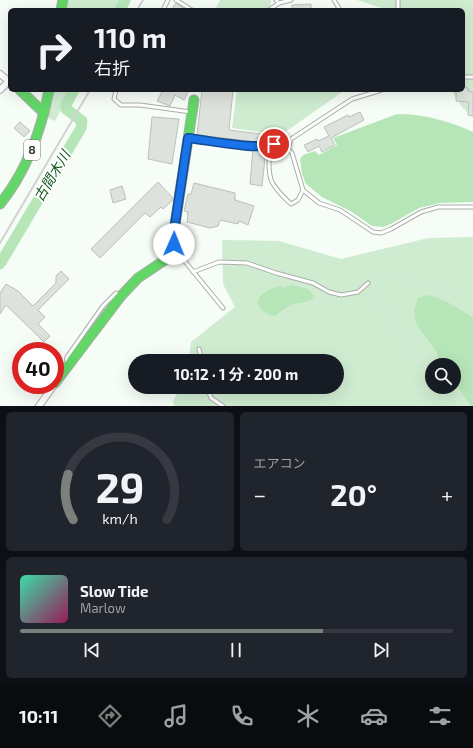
<!DOCTYPE html>
<html lang="ja">
<meta charset="utf-8">
<style>
:root{--surface:#171b24;--page:#20242c;--text:#f1f3f6;--muted:#9ea1a6;--line:#363941;--accent:#7a807a}
body{margin:0;font-family:"Exo 2","Noto Sans JP",sans-serif;background:var(--page);color:var(--text);height:100vh;display:flex;flex-direction:column;font-size:15px;white-space:nowrap}
*{box-sizing:border-box;margin:0}
p{font-size:13px;color:var(--muted)}
.icon{flex:none;width:22px;height:22px;fill:none;stroke:currentColor;stroke-width:2;stroke-linecap:round;stroke-linejoin:round}
.map{position:relative;height:406px;overflow:hidden}
.panel{display:flex;flex-direction:column;gap:6px;padding:6px;background:#0d0f14;flex:1}
.panel>*{flex:none}
.guide{position:absolute;left:8px;top:8px;width:457px;height:84px;border-radius:6px;box-shadow:0 4px 16px #0002;background:#171b24;color:var(--text);overflow:hidden}
.tools{position:absolute;left:425px;top:358px;display:grid;gap:8px}
.tools a{display:grid;place-items:center;width:36px;height:36px;border-radius:50%;background:var(--surface);box-shadow:0 4px 16px #0002;font-size:20px}
.speed{position:absolute;left:12px;top:342px;display:flex;gap:8px;font-size:20px;font-weight:700;text-align:center}
.speed>*{display:grid;place-content:center;width:52px;height:52px;border-radius:50%;background:var(--surface);box-shadow:0 4px 16px #0002;line-height:1}
.speed .limit{border:6px solid #d22;background:#fff;color:#111}
.pin{position:absolute;display:grid;place-items:center;width:34px;height:34px;color:#fff;margin:-17px;border:2px solid #fff;border-radius:50%;box-shadow:0 1px 4px #0007}
.me{position:absolute;width:44px;margin:-22px;rotate:1deg;stroke-linejoin:round;filter:drop-shadow(0 0 3px #0008)}
.turn{display:flex;align-items:center;gap:14px;height:84px;padding:0 20px;font-size:18px}
.turn .icon{width:52px;height:52px;stroke-width:2.5}
.turn b{display:block;font-size:28px;line-height:34px}
.big{font-size:30px;font-weight:700;line-height:1.1}
.panel .tile{flex:1;display:flex;flex-direction:column;justify-content:center;gap:6px;min-width:0;padding:0 14px;border-radius:6px;background:var(--page)}
.panel .dial{align-items:center;gap:0}
.dial svg{height:104px;overflow:visible;fill:none;stroke:var(--line);stroke-width:7;stroke-linecap:round;text-anchor:middle}
.dial text{fill:var(--text);stroke:none}
.song{display:flex;align-items:center;gap:12px}
.cover{width:48px;height:48px;border-radius:6px;background:linear-gradient(135deg,hsl(160 70% 55%),hsl(330 70% 35%))}
.played{height:4px;border-radius:2px;background:linear-gradient(90deg,var(--accent) 70%,var(--line) 70%)}
.keys{display:flex;justify-content:space-around;direction:ltr}
.heat{display:flex;justify-content:space-between;align-items:center;font-size:22px;direction:ltr}
.panel .tiles{flex:1;display:grid;gap:6px;grid-template-columns:1fr 1fr}
.tile:last-child{grid-column:span 2}
.trip{position:absolute;left:128px;top:354px;width:216px;height:40px;border-radius:20px;background:var(--surface);box-shadow:0 4px 16px #0002;font-weight:700;line-height:40px;text-align:center}
.tab-bar{display:flex;height:64px;justify-content:space-around;align-items:center;background:#090b0e;color:var(--muted)}
.tab-bar .icon{width:28px;height:28px}
.tab-bar .selected{color:var(--accent)}
.tab-bar b{font-size:18px;color:var(--text)}
.map>svg:first-child{display:block}
.green{fill:#cfecd0;fill-rule:evenodd}
.water{fill:#b6e6b8}
.lines{fill:none;stroke-linecap:round;stroke-linejoin:round}
.river{stroke:#b6e6b8;stroke-width:11}
.building{fill:#dde2dd;stroke:#bbc0bb}
.lane-casing{stroke:#aaaeaa;stroke-width:5}
.street-casing{stroke:#aaaeaa;stroke-width:8}
.fast-casing{stroke:#aaaeaa;stroke-width:11}
.path{stroke:#d9dcd9;stroke-width:1;stroke-dasharray:1 3;stroke-linecap:butt}
.lane{stroke:#fefffe;stroke-width:3}
.street{stroke:#fefffe;stroke-width:6}
.fast{stroke:#63d668;stroke-width:9}
.rail{stroke:#d1d3d1;stroke-width:2}
.route-casing{stroke:#114b97;stroke-width:10}
.route{stroke:#1a73e8;stroke-width:7}
.labels{text-anchor:middle;stroke-width:4;stroke-linejoin:round;paint-order:stroke}
.shield{fill:#fff;stroke:#737773;stroke-width:1}
.shield-label{font-size:12px;font-weight:bold;fill:#373d37}
.water-label{font-size:14px;font-style:italic;fill:#14591f;stroke:#fff}
</style>
<div class="map">
<svg width="473" height="406" viewBox="0 0 473 406">
<rect width="100%" height="100%" fill="#f6fcf6"/>
<!-- green -->
<g class="green">
<polygon points="66,0 122,0 116,10 64,10"/>
<polygon points="220,0 271,0 270,10 215,10"/>
<polygon points="357,0 473,0 473,117 462,107 451,90 463,90 463,10 388,10"/>
<polygon points="51,90 72,90 55,121 47,118"/>
<polygon points="237,90 345,90 281,135 232,128"/>
<path d="M473,237V406H174L173,401L180,387H337V361H189L191,342L235,307L223,284L222,240L279,241L341,259L428,238ZM432,365H454V387H432Z"/>
</g>
<!-- water -->
<g class="water">
<path d="M397,114C424,114 449,121 473,132V202L440,203L419,208L391,224L383,227L372,226L352,212L322,197L306,184L302,174L300,159L303,155L315,151L319,155L337,145L333,138Z"/>
<path d="M291,285L308,289L314,296C308,305 299,301 291,305C285,308 280,312 275,316C267,315 260,310 257,302C259,293 272,288 280,286L284,288Z"/>
<path d="M426,295C445,298 457,308 473,318V406H471L454,381V365H442C439,359 436,350 432,345C419,328 409,322 418,298Z"/>
</g>
<g class="lines">
<!-- river -->
<g class="river">
<polyline points="120,10 125,0"/>
<polyline points="0,264 81,128 82,121 66,109 66,105 74,90"/>
</g>
</g>
<!-- building -->
<g class="building">
<polygon points="176,3 186,10 171,10"/>
<polygon points="311,4 311,10 292,10 292,5"/>
<polygon points="463,87 468,88 468,91 473,92 473,116 468,115 469,102 456,101 456,90 463,90"/>
<polygon points="163,90 189,90 184,100 175,95 170,106 157,101"/>
<polygon points="202,90 233,90 229,130 268,135 267,143 197,135"/>
<polygon points="360,112 364,120 331,138 335,145 322,152 319,146 308,152 304,145 317,139 318,141 329,136 324,127 348,115 349,117"/>
<polygon points="152,117 179,119 172,164 148,159"/>
<polygon points="20,122 30,131 24,137 14,128"/>
<polygon points="253,149 266,149 262,186 250,184"/>
<polygon points="158,182 173,198 173,200 163,209 161,207 150,217 145,213 100,258 91,249"/>
<polygon points="194,183 235,193 235,200 254,206 248,225 239,221 238,224 220,220 218,226 210,228 187,222 188,212 184,211 188,194 191,194"/>
<polygon points="122,186 126,199 113,203 110,190"/>
<polygon points="61,271 69,279 38,310 45,317 38,324 50,336 44,342 6,305 0,314 0,293 6,284 18,291 33,306 56,283 56,276"/>
</g>
<g class="lines">
<!-- lane casing -->
<g class="lane-casing">
<g id="lane">
<polyline points="176,0 192,10"/>
<polyline points="276,0 279,3 291,0"/>
<polyline points="334,0 340,10"/>
<polyline points="163,10 168,0"/>
<polyline points="269,10 279,3"/>
<polyline points="398,10 398,0"/>
<polyline points="463,77 473,77"/>
<polyline points="116,90 114,99 121,105 140,105 191,112"/>
<polyline points="382,90 352,99 291,139 288,149 292,153 303,190 319,203 340,210 373,232 381,233 391,229 421,212 438,207 473,207"/>
<path d="M190,138C210,140 229,143 249,145C263,147 275,145 288,149"/>
<path d="M270,146C268,178 267,182 291,204L298,200L303,190"/>
<polyline points="178,253 223,308"/>
<polyline points="193,272 219,262 247,263 276,273 313,283 329,292 341,295 358,292 368,283"/>
<polyline points="199,349 202,361"/>
<polyline points="66,364 67,357 103,306 116,293 120,296"/>
<polyline points="207,387 211,398 223,406"/>
</g>
</g>
<!-- street casing -->
<g class="street-casing">
<g id="street">
<polyline points="0,74 10,82"/>
<polyline points="0,90 9,81"/>
<polyline points="39,406 54,385"/>
</g>
</g>
<!-- fast casing -->
<g class="fast-casing">
<g id="fast">
<polyline points="61,10 63,0"/>
<polyline points="20,90 44,113"/>
<path d="M0,204C27,171 41,131 49,90"/>
<polyline points="55,383 121,296 138,278 177,252 174,231 194,100"/>
</g>
</g>
<!-- path -->
<g class="path">
<polyline points="370,279 381,273 441,290 473,293"/>
<polyline points="371,287 395,328 432,372"/>
<polyline points="442,387 453,406"/>
</g>
<!-- lane -->
<use href="#lane" class="lane"/>
<!-- street -->
<use href="#street" class="street"/>
<!-- fast -->
<use href="#fast" class="fast"/>
<!-- rail -->
<g class="rail">
<polyline points="137,10 143,0"/>
<polyline points="0,243 90,90"/>
</g>
</g>
<g class="lines">
<!-- route casing -->
<g class="route-casing">
<path id="route" d="M174,244V231L188,138C207,140 260,151 274,144"/>
</g>
<!-- route -->
<use href="#route" class="route"/>
</g>
<g class="labels">
<!-- shield labels -->
<rect class="shield" x="24" y="140" width="16" height="20" rx="3"/>
<g class="shield-label">
<text x="32" y="154">8</text>
</g>
<!-- water labels -->
<g class="water-label">
<text transform="translate(52 176) rotate(-59)" y="5">古間木川</text>
</g>
</g>
</svg>
<div class="tools">
<a><svg class="icon" aria-label="search" viewBox="0 0 24 24"><circle cx="10" cy="10" r="6"/><path d="M15 15l6 6"/></svg></a>
</div>
<div class="speed"><div class="limit">40</div></div>
<div class="pin" style="left:274px;top:144px;background:#d93025"><svg class="icon" aria-label="arrive" viewBox="0 0 24 24"><path d="M6 21V4h12l-3 4 3 4H6"/></svg></div>
<svg class="me" style="left:174px;top:244px" viewBox="-20 -20 40 40"><circle r="19" fill="#fff"/><path d="M0-13L10 11 0 6-10 11z" fill="#1a73e8"/></svg>
<div class="trip">10:12 · 1 分 · 200 m</div>
<div class="guide">
<div class="turn"><svg class="icon" aria-label="right" viewBox="0 0 24 24"><path d="M7 20v-9h11M14 6l5 5-5 5"/></svg><div><b>110 m</b>右折</div></div>
</div>
</div>
<section class="panel">
<div class="tiles">
<div class="tile dial"><svg viewBox="0 0 100 80">
<path d="M14 69A42 42 0 1 1 86 69"/>
<path d="M14 69A42 42 0 0 1 10 34" stroke="#7a807a"/>
<text x="50" y="56" font-size="32" font-weight="700">29</text>
<text x="50" y="72" font-size="11">km/h</text>
</svg></div>
<div class="tile"><p>エアコン</p>
<div class="heat"><a>−</a><b class="big">20°</b><a>+</a></div>
</div>
<div class="tile">
<div class="song"><i class="cover"></i><div><b>Slow Tide</b><p>Marlow</p></div></div>
<div class="played"></div>
<div class="keys"><svg class="icon" aria-label="previous" viewBox="0 0 24 24"><path d="M18 5L8 12l10 7zM5 5v14"/></svg><svg class="icon" aria-label="pause" viewBox="0 0 24 24"><path d="M8 5v14M16 5v14"/></svg><svg class="icon" aria-label="next" viewBox="0 0 24 24"><path d="M6 5l10 7-10 7zM19 5v14"/></svg></div>
</div>
</div>
</section>
<nav class="tab-bar">
<b>10:11</b>
<svg class="icon selected" aria-label="directions" viewBox="0 0 24 24"><path d="M12 3l9 9-9 9-9-9zM9 14v-3h6M13 9l2 2-2 2"/></svg>
<svg class="icon" aria-label="music" viewBox="0 0 24 24"><path d="M9 18V5l10-2v13"/><circle cx="6" cy="18" r="3"/><circle cx="16" cy="16" r="3"/></svg>
<svg class="icon" aria-label="phone" viewBox="0 0 24 24"><path d="M5 4h4l2 5-3 2q2 4 5 5l2-3 5 2v4C11 20 4 13 5 4z"/></svg>
<svg class="icon" aria-label="climate" viewBox="0 0 24 24"><path d="M12 3v18M4 7l16 10M4 17L20 7"/></svg>
<svg class="icon" aria-label="car" viewBox="0 0 24 24"><path d="M5 17H2v-5l4-1 3-4h7l3 4 3 1v5h-3M9 17h6M6 11h13"/><circle cx="7" cy="17" r="2"/><circle cx="17" cy="17" r="2"/></svg>
<svg class="icon" aria-label="filters" viewBox="0 0 24 24"><path d="M4 7h16M4 17h16"/><circle cx="9" cy="7" r="2"/><circle cx="15" cy="17" r="2"/></svg>
</nav>
